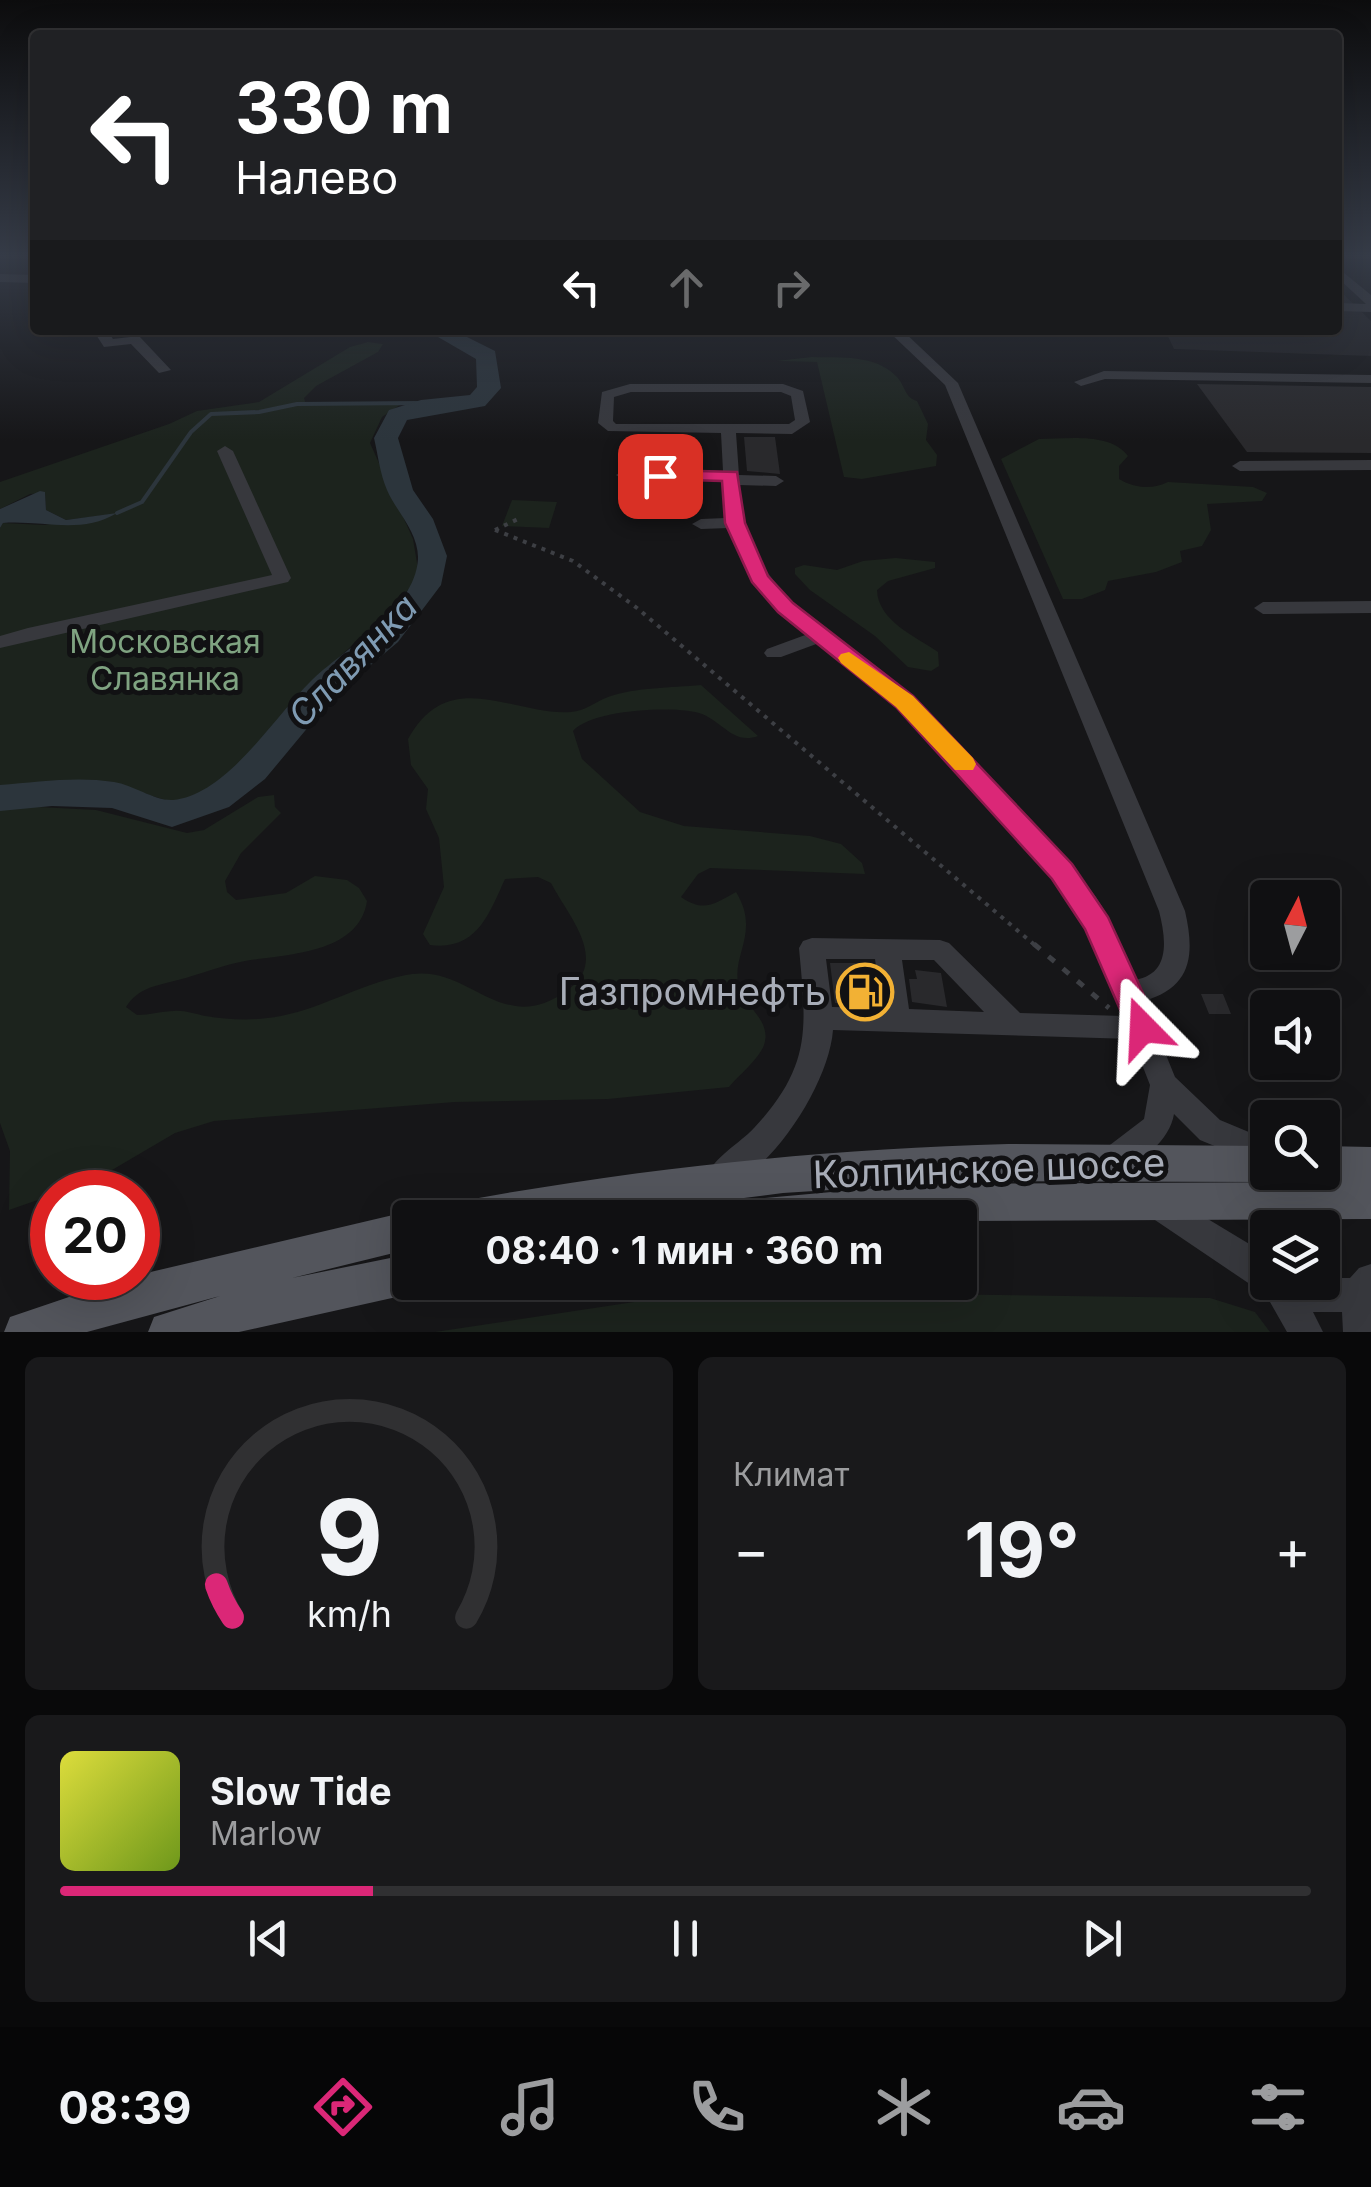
<!DOCTYPE html>
<html lang="ru">
<meta charset="utf-8">
<style>
:root{--surface:#101012;--page:#19191b;--text:#f1f3f6;--muted:#9c9d9f;--line:#303032;--accent:#db2777}
body{margin:0;font-family:Inter,sans-serif;background:var(--page);color:var(--text);height:100vh;display:flex;flex-direction:column;font-size:38px;white-space:nowrap}
*{box-sizing:border-box;margin:0}
p{font-size:32px;color:var(--muted)}
.icon{flex:none;width:55px;height:55px;fill:none;stroke:currentColor;stroke-width:2;stroke-linecap:round;stroke-linejoin:round}
.map{position:relative;height:1332px;overflow:hidden}
.side{display:flex;flex-direction:column;gap:25px;padding:25px;background:#09090a;flex:1}
.side>*{flex:none}
.top-card{position:absolute;left:30px;top:30px;width:1312px;height:305px;border-radius:10px;box-shadow:0 10px 40px #0002,0 0 0 2px var(--line);background:#202124;color:#fff;overflow:hidden}
.needle{width:65px;rotate:6deg}
.buttons{position:absolute;left:1250px;top:880px;display:grid;gap:20px}
.buttons a{display:grid;place-items:center;width:90px;height:90px;border-radius:10px;background:var(--surface);box-shadow:0 10px 40px #0002,0 0 0 2px var(--line);font-size:50px}
.speed{position:absolute;left:30px;top:1170px;display:flex;gap:20px;font-size:50px;font-weight:700;text-align:center}
.speed>*{display:grid;place-content:center;width:130px;height:130px;border-radius:50%;background:var(--surface);box-shadow:0 10px 40px #0002,0 0 0 2px var(--line);line-height:1}
.speed .limit{border:15px solid #d22;background:#fff;color:#111}
.pin{position:absolute;display:grid;place-items:center;width:85px;height:85px;color:#fff;margin:-42px;border-radius:20px;box-shadow:0 5px 15px #0006}
.me{position:absolute;width:110px;margin:-55px;rotate:339deg;stroke-linejoin:round;filter:drop-shadow(0 0 8px #0008)}
.turn{display:flex;align-items:center;gap:35px;height:210px;padding:0 40px;font-size:45px}
.turn .icon{width:130px;height:130px;stroke-width:2.5}
.turn b{display:block;font-size:70px;line-height:85px}
.lanes{display:flex;align-items:center;height:95px;padding:0 40px;background:#0003;justify-content:center;gap:50px;direction:ltr}
.lanes .off{opacity:.35}
.big{font-size:75px;font-weight:700;line-height:1.1}
.side .widget{flex:1;display:flex;flex-direction:column;justify-content:center;gap:15px;min-width:0;padding:0 35px;border-radius:15px;background:var(--page)}
.side .dial{align-items:center;gap:0}
.dial svg{height:260px;overflow:visible;fill:none;stroke:var(--line);stroke-width:7;stroke-linecap:round;text-anchor:middle}
.dial text{fill:var(--text);stroke:none}
.song{display:flex;align-items:center;gap:30px}
.cover{width:120px;height:120px;border-radius:15px;background:linear-gradient(135deg,hsl(60 70% 55%),hsl(80 70% 35%))}
.played{height:10px;border-radius:5px;background:linear-gradient(90deg,var(--accent) 25%,var(--line) 25%)}
.keys{display:flex;justify-content:space-around;direction:ltr}
.heat{display:flex;justify-content:space-between;align-items:center;font-size:55px;direction:ltr}
.side .tiles{flex:1;display:grid;gap:25px;grid-template-columns:1fr 1fr}
.widget:last-child{grid-column:span 2}
.trip{position:absolute;left:392px;top:1200px;width:585px;height:100px;border-radius:10px;background:var(--surface);box-shadow:0 10px 40px #0002,0 0 0 2px var(--line);font-weight:700;line-height:100px;text-align:center}
.tabs{display:flex;height:160px;justify-content:space-around;align-items:center;background:#060607;color:var(--muted)}
.tabs .icon{width:70px;height:70px}
.tabs .active{color:var(--accent)}
.tabs b{font-size:45px;color:var(--text)}
.map>svg:first-child{display:block}
.built{fill:#222225}
.green{fill:#1c231d}
.water{fill:#2c353c}
.lines{fill:none;stroke-linecap:round;stroke-linejoin:round}
.stream{stroke:#2c353c;stroke-width:4}
.river{fill:#2c353c;fill-rule:evenodd}
.building{fill:#29292c}
.path-far1{stroke:#3d3f44;stroke-width:4;stroke-dasharray:4 6;stroke-linecap:butt}
.path{stroke:#3d3f44;stroke-width:5;stroke-dasharray:8 11;stroke-linecap:butt}
.minor{fill:#37383d;fill-rule:evenodd}
.major{fill:#53555c;fill-rule:evenodd}
.route{fill:#db2777;stroke:#8e194d;stroke-width:2.5}
.slow{fill:#f59e0b}
.labels{text-anchor:middle;stroke-width:10;stroke-linejoin:round;paint-order:stroke}
.park-label{font-size:32px;fill:#7fa381;stroke:#111113}
.water-label{font-size:35px;font-style:italic;fill:#7f9bb3;stroke:#111113}
.near-poi-label{font-size:38px;fill:#a8adb8;stroke:#111113;text-anchor:end}
.near-street-label{font-size:38px;fill:#a8adb8;stroke:#111113}
</style>
<div class="map">
<svg width="1371" height="1332" viewBox="0 0 1371 1332">
<rect width="100%" height="100%" fill="#161618"/>
<!-- built -->
<polygon class="built" points="1338,289 1371,321 1371,356 1174,349 1165,330 1338,330"/>
<!-- green -->
<g class="green">
<path d="M368,342L383,344L378,352L316,386L304,398L306,405L401,404L382,417L370,443L413,539L419,575C389,619 353,640 319,678C282,720 249,791 188,801C164,805 145,790 122,788C83,783 39,786 0,789V528L3,523L44,525L114,514L66,520L46,510L45,493L30,494L0,509V482L169,424L197,411L259,402L350,347Z"/>
<path d="M812,357C841,358 875,354 897,377C906,387 904,397 917,401L928,424L926,440L937,455L936,466L862,479L844,477L817,362L776,361Z"/>
<path d="M1039,439C1067,439 1110,432 1128,456L1119,466V479C1134,488 1152,490 1168,482L1253,487L1267,493L1262,501L1207,504L1211,530L1202,546L1180,551L1182,562L1156,572L1108,581L1105,590L1082,599H1063L1001,459Z"/>
<polygon points="512,500 557,502 549,528 502,526"/>
<path d="M896,558L935,562V568L888,581L877,590C878,621 915,636 938,652L939,666L931,671L908,667L875,636L810,590L795,574V568L804,565L837,570L863,561Z"/>
<path d="M701,685L758,736C731,746 721,717 695,712C668,706 591,710 573,731L582,759L640,812L684,826L810,836L841,844L862,863L865,874L710,868L698,874L681,897C704,913 714,904 736,892C762,934 728,957 740,990C747,1008 772,1022 764,1045C759,1059 739,1075 729,1087L608,1099L455,1102L214,1121L175,1133L95,1180L9,1210L10,1151L0,1123V805L96,810L187,833L204,830L258,797L274,795L275,807L281,813L241,853L225,881L227,892L236,900L286,893L315,876L347,880L359,888L367,901C359,954 287,954 245,961C223,965 201,974 178,980C156,986 139,987 126,1007L137,1015C150,1015 162,1011 174,1011C184,1010 195,1014 205,1016C230,1020 256,1021 281,1016C326,1007 366,981 412,974C472,966 503,1039 569,989C609,959 568,916 551,883L538,877L505,879C489,914 477,951 430,945L423,934L444,887L439,838L426,809L428,789L411,765L408,739C449,664 513,716 571,712C585,711 595,702 608,697C636,687 671,688 701,685Z"/>
<polygon points="707,1291 1210,1298 1255,1312 1270,1332 435,1332"/>
</g>
<!-- water -->
<path class="water" d="M40,491L45,492L46,510L66,520L117,513C81,535 43,520 3,523L0,528V509Z"/>
<g class="lines">
<!-- stream -->
<polyline class="stream" points="117,513 142,502 191,432 211,414 259,412 297,404 419,403 430,407"/>
<!-- river -->
<path class="river" d="M426,330H453L495,351L501,388L485,406L407,420L398,438L413,490L433,519L447,556L441,585L398,642L334,696L265,779L229,807L172,827L112,808L52,806L0,811V785C37,782 77,776 114,782C133,785 155,801 173,800C227,795 274,717 310,682C343,649 415,611 418,559C419,533 396,511 387,490C380,474 378,455 374,438L389,410L421,400L470,395L477,387L476,359Z"/>
</g>
<!-- building -->
<g class="building">
<polygon points="1197,384 1371,387 1371,453 1247,452"/>
<polygon points="744,437 775,437 780,474 747,471"/>
<polygon points="830,963 867,963 877,1001 835,1003"/>
<polygon points="915,970 941,973 947,1007 912,1002 909,979 917,979"/>
<polygon points="1201,994 1223,994 1231,1014 1209,1014"/>
</g>
<g class="lines">
<!-- path-far1 -->
<g class="path-far1">
<polyline points="495,530 573,561 637,608 1037,947"/>
<polyline points="495,530 520,518"/>
</g>
<!-- path -->
<polyline class="path" points="1034,944 1109,1008"/>
<!-- minor -->
<g class="minor">
<polygon points="1338,268 1371,295 1371,312 1338,311 1338,303 1366,304 1338,278"/>
<polygon points="0,274 35,275 35,283 0,282"/>
<polygon points="93,330 107,330 113,339 139,336 171,370 159,373 131,344 104,347"/>
<path d="M887,330H902L958,383L1185,911C1195,955 1192,987 1144,1001L1175,1077L1220,1120L1268,1140V1168L1200,1140L1174,1114C1170,1140 1141,1163 1117,1172L1106,1168L1102,1158L1106,1148L1144,1119L1150,1085L1132,1039L833,1030C829,1084 772,1172 721,1191L710,1187L706,1177C714,1157 739,1144 754,1128C813,1065 806,1026 799,948L803,941L812,938L940,940L949,943L1020,1013L1123,1016L1079,912L1053,877L897,707L819,643L781,657H767L764,653L767,649L808,634C767,601 745,578 729,528L701,529L692,524L701,519L726,518L723,481L624,480L616,475L624,470L723,471L721,433L608,431L598,423L602,392L630,384H783L803,391L810,422L792,434L736,433L739,475L776,476L784,481L776,486L739,485C748,607 840,626 915,701C949,735 982,771 1015,806C1043,836 1072,864 1096,897C1113,922 1124,952 1135,980C1171,974 1166,939 1159,911L945,385ZM631,392H781L791,396L795,420L789,424H616L613,421L614,397ZM826,959H875L882,1008L832,1007ZM902,960H934L984,1012L909,1009Z"/>
<polygon points="1104,371 1371,375 1371,383 1105,379 1081,386 1074,382"/>
<polygon points="225,446 233,451 291,578 288,582 0,648 0,636 28,628 272,575 217,451"/>
<polygon points="1371,460 1371,470 1240,471 1232,466 1240,461"/>
<polygon points="1371,601 1371,613 1263,614 1254,608 1263,602"/>
<polygon points="1163,1192 1251,1245 1268,1258 1268,1282 1322,1282 1322,1278 1350,1278 1359,1268 1371,1264 1371,1332 1343,1332 1342,1312 1313,1312 1323,1332 1287,1332 1266,1295 1152,1218 1147,1207 1152,1196"/>
</g>
<!-- major -->
<g class="major">
<path d="M1008,1144L1268,1146V1172H1283L1268,1182L971,1181L783,1193L584,1218H454L459,1205L473,1199C650,1167 828,1149 1008,1144Z"/>
<polygon points="1322,1146 1371,1147 1371,1219 960,1221 960,1218 734,1218 739,1205 753,1199 921,1184 1322,1182 1307,1172 1322,1172"/>
<polygon points="410,1211 425,1218 410,1218 410,1249 292,1278 410,1254 410,1282 427,1282 424,1288 410,1294 239,1332 148,1332 154,1317 220,1296 87,1332 4,1332 10,1317 125,1278"/>
</g>
</g>
<!-- sky -->
<linearGradient id="sky" x2="0" y2="1"><stop stop-color="#0c0c0d"/><stop offset="0.58" stop-color="#363c48"/><stop offset="1" stop-color="#363c48" stop-opacity="0"/></linearGradient>
<rect width="1371" height="441" fill="url(#sky)"/>
<!-- route -->
<polygon class="route" points="660,470 737,472 745,523 768,576 793,603 913,696 1072,864 1108,917 1159,1028 1154,1037 1143,1041 1132,1037 1085,929 1052,879 896,707 778,612 752,582 725,523 722,481 653,479 650,476"/>
<!-- slow -->
<polygon class="slow" points="849,652 913,696 973,758 976,764 973,770 955,770 896,707 841,663 838,658 841,654"/>
<!-- icons -->
<defs>
<g id="fuel-ring" transform="scale(2.875)"><circle r="9.5" fill="#111113" stroke="#f2b134" stroke-width="1.5"/><path d="M-5.5-6h7V0h2V4h1.3V-2.5L3-4.5l.8-.8L6-3V5H2.5V1h-1V6h-7ZM-4.2-4.7v3.2H.2V-4.7Z" fill="#f2b134"/></g>
</defs>
<g fill-rule="evenodd">
<use href="#fuel-ring" x="865" y="992"/>
</g>
<g class="labels">
<!-- park labels -->
<g class="park-label">
<text x="165" y="653">Московская<tspan x="165" dy="37">Славянка</tspan></text>
</g>
<!-- water labels -->
<g class="water-label">
<text transform="translate(353 661) rotate(-46)" y="12">Славянка</text>
</g>
<!-- near-poi labels -->
<g class="near-poi-label">
<text x="826" y="1005">Газпромнефть</text>
</g>
<!-- near-street labels -->
<g class="near-street-label">
<text transform="translate(989 1169) rotate(-2)" y="13">Колпинское шоссе</text>
</g>
</g>
</svg>
<div class="buttons">
<a><svg class="needle" viewBox="-14 -14 28 28"><path d="M0-13l5 13h-10z" fill="#e53935"/><path d="M0 13l5-13h-10z" fill="#9c9d9f"/></svg></a>
<a><svg class="icon" aria-label="sound" viewBox="0 0 24 24"><path d="M4 9h4l5-4v14l-5-4H4zM17 9q2 3 0 6"/></svg></a>
<a><svg class="icon" aria-label="search" viewBox="0 0 24 24"><circle cx="10" cy="10" r="6"/><path d="M15 15l6 6"/></svg></a>
<a><svg class="icon" aria-label="layers" viewBox="0 0 24 24"><path d="M12 4l9 5-9 5-9-5zM3 14l9 5 9-5"/></svg></a>
</div>
<div class="speed"><div class="limit">20</div></div>
<div class="pin" style="left:660px;top:476px;background:#d93025"><svg class="icon" aria-label="arrive" viewBox="0 0 24 24"><path d="M6 21V4h12l-3 4 3 4H6"/></svg></div>
<svg class="me" style="left:1143px;top:1028px" viewBox="-20 -20 40 40"><path d="M0-17L14 15 0 8-14 15z" fill="#db2777" stroke="#fff" stroke-width="4"/></svg>
<div class="trip">08:40 · 1 мин · 360 m</div>
<div class="top-card">
<div class="turn"><svg class="icon" aria-label="left" viewBox="0 0 24 24"><path d="M17 20v-9H6M10 6l-5 5 5 5"/></svg><div><b>330 m</b>Налево</div></div>
<div class="lanes"><svg class="icon" aria-label="left" viewBox="0 0 24 24"><path d="M17 20v-9H6M10 6l-5 5 5 5"/></svg><svg class="icon off" aria-label="ahead" viewBox="0 0 24 24"><path d="M12 20V5M6 11l6-6 6 6"/></svg><svg class="icon off" aria-label="right" viewBox="0 0 24 24"><path d="M7 20v-9h11M14 6l5 5-5 5"/></svg></div>
</div>
</div>
<section class="side">
<div class="tiles">
<div class="widget dial"><svg viewBox="0 0 100 80">
<path d="M14 69A42 42 0 1 1 86 69"/>
<path d="M14 69A42 42 0 0 1 9 59" stroke="#db2777"/>
<text x="50" y="56" font-size="32" font-weight="700">9</text>
<text x="50" y="72" font-size="11">km/h</text>
</svg></div>
<div class="widget"><p>Климат</p>
<div class="heat"><a>−</a><b class="big">19°</b><a>+</a></div>
</div>
<div class="widget">
<div class="song"><i class="cover"></i><div><b>Slow Tide</b><p>Marlow</p></div></div>
<div class="played"></div>
<div class="keys"><svg class="icon" aria-label="previous" viewBox="0 0 24 24"><path d="M18 5L8 12l10 7zM5 5v14"/></svg><svg class="icon" aria-label="pause" viewBox="0 0 24 24"><path d="M8 5v14M16 5v14"/></svg><svg class="icon" aria-label="next" viewBox="0 0 24 24"><path d="M6 5l10 7-10 7zM19 5v14"/></svg></div>
</div>
</div>
</section>
<nav class="tabs">
<b>08:39</b>
<svg class="icon active" aria-label="directions" viewBox="0 0 24 24"><path d="M12 3l9 9-9 9-9-9zM9 14v-3h6M13 9l2 2-2 2"/></svg>
<svg class="icon" aria-label="music" viewBox="0 0 24 24"><path d="M9 18V5l10-2v13"/><circle cx="6" cy="18" r="3"/><circle cx="16" cy="16" r="3"/></svg>
<svg class="icon" aria-label="phone" viewBox="0 0 24 24"><path d="M5 4h4l2 5-3 2q2 4 5 5l2-3 5 2v4C11 20 4 13 5 4z"/></svg>
<svg class="icon" aria-label="climate" viewBox="0 0 24 24"><path d="M12 3v18M4 7l16 10M4 17L20 7"/></svg>
<svg class="icon" aria-label="car" viewBox="0 0 24 24"><path d="M5 17H2v-5l4-1 3-4h7l3 4 3 1v5h-3M9 17h6M6 11h13"/><circle cx="7" cy="17" r="2"/><circle cx="17" cy="17" r="2"/></svg>
<svg class="icon" aria-label="filters" viewBox="0 0 24 24"><path d="M4 7h16M4 17h16"/><circle cx="9" cy="7" r="2"/><circle cx="15" cy="17" r="2"/></svg>
</nav>
